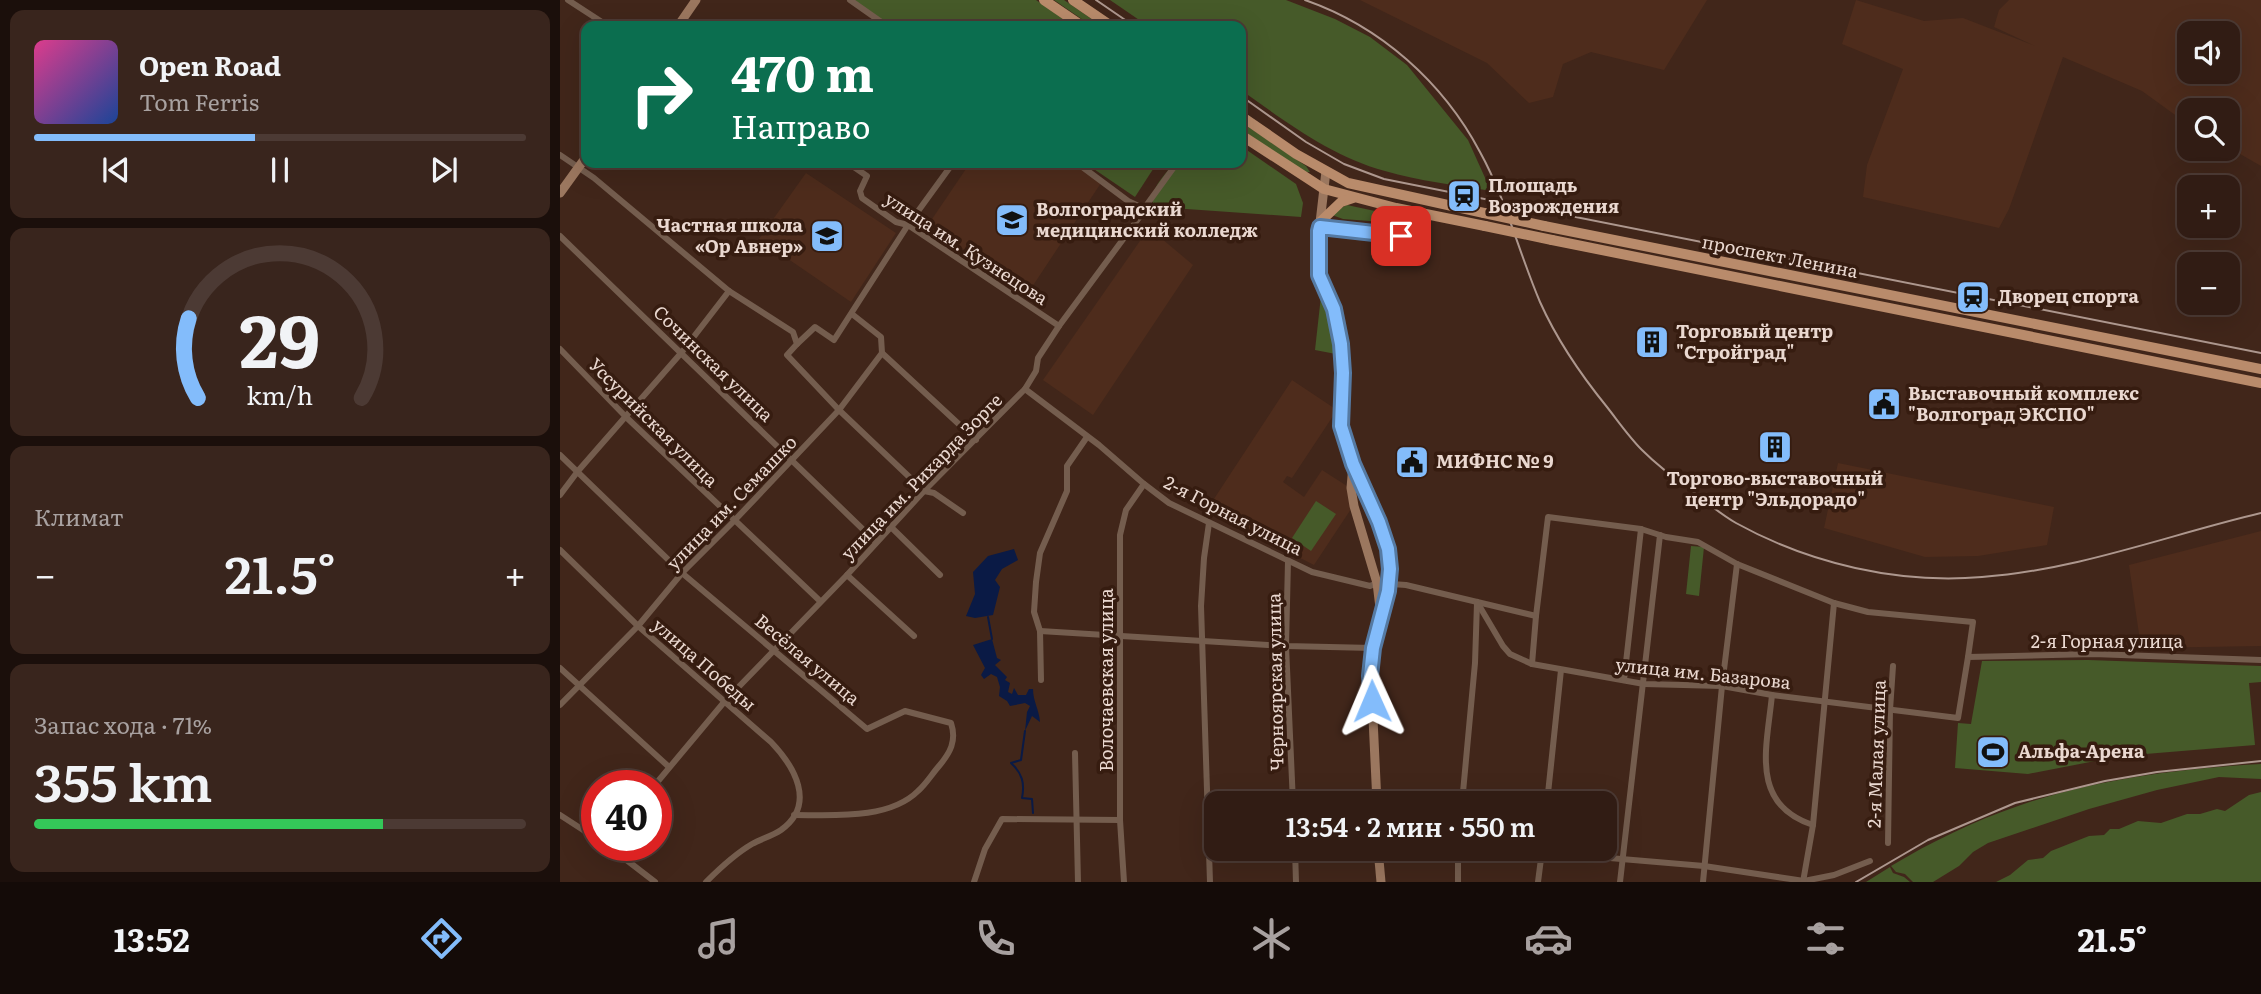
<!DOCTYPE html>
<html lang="ru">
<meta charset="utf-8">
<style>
:root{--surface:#311c14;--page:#39251d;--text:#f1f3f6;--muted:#a8a1a0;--line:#4c3a34;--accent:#83bcfb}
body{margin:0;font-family:Literata,serif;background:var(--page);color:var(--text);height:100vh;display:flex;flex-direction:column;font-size:26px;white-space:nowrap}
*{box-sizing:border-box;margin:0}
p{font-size:23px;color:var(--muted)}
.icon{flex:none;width:38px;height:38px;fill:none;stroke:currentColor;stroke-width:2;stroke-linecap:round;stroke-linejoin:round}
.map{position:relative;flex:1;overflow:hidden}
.sheet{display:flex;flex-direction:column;gap:10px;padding:10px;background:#1b0f0b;width:560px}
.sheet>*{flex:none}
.guide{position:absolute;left:21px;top:21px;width:665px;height:147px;border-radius:14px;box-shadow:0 7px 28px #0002,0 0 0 2px var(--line);background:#0b6e4f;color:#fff;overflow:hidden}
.fabs{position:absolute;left:1617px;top:21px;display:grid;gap:14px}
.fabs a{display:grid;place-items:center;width:63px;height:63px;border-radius:14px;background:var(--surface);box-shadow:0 7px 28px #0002,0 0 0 2px var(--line);font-size:35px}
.speed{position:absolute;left:21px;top:770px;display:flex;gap:14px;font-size:35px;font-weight:700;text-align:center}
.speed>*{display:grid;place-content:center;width:91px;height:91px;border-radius:50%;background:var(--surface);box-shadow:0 7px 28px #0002,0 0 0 2px var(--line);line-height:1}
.speed .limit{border:10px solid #d22;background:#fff;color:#111}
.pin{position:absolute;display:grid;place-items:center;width:60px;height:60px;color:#fff;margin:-30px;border-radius:14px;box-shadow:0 4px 10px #0006}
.me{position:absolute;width:77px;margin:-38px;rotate:359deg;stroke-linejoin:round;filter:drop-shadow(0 0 5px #0008)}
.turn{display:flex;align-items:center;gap:24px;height:147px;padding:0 35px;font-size:32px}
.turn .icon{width:91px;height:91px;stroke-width:2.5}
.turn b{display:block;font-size:49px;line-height:60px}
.big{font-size:52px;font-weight:600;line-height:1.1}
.sheet .card{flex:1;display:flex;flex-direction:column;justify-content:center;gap:10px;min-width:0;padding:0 24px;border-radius:14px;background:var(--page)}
.sheet .dial{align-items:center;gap:0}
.dial svg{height:182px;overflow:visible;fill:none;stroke:var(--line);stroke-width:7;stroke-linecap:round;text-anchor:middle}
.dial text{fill:var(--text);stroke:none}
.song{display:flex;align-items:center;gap:21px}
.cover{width:84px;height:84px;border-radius:10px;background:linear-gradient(135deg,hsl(330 70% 55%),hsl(220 70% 35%))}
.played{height:7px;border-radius:4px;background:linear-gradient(90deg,var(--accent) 45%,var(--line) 45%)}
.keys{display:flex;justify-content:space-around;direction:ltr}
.heat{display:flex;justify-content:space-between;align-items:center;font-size:38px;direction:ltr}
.charge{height:10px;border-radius:5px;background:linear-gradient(90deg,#34c759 71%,var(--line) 0)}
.trip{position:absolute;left:644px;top:791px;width:413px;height:70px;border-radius:14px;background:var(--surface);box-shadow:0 7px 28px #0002,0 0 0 2px var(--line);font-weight:600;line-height:70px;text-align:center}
.menu{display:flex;height:112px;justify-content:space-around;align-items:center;background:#140b08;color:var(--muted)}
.menu .icon{width:49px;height:49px}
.menu .current{color:var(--accent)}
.menu b{font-size:32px;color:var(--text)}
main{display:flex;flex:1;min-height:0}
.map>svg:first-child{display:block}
.built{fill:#4e2c1c;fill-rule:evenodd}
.green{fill:#465a29}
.water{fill:#0a1a45}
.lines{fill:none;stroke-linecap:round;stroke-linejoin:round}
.stream{stroke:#0a1a45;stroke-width:2}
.street{stroke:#745d4e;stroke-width:6}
.secondary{stroke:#9b775f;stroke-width:9}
.primary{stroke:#b98b6b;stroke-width:10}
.tram{stroke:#ad978e;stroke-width:2}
.rail{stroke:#ad978e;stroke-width:2}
.primary-bridge{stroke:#b98b6b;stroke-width:10}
.route-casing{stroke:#557aa3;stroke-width:18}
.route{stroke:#83bcfb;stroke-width:12}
.labels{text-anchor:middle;stroke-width:7;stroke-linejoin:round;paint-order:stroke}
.poi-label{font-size:18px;font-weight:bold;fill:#ead8d0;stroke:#361c10;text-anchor:start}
.street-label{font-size:18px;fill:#ead8d0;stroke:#361c10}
</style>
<main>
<section class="sheet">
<div class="card">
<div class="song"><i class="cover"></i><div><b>Open Road</b><p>Tom Ferris</p></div></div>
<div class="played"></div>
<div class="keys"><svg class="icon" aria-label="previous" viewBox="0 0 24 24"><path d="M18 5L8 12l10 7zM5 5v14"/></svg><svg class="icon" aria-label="pause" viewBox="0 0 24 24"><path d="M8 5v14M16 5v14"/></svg><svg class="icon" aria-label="next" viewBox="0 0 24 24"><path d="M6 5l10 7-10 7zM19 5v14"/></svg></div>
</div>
<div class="card dial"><svg viewBox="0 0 100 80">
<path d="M14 69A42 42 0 1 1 86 69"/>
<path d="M14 69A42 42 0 0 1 10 34" stroke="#83bcfb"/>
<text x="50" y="56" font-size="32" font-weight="700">29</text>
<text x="50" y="72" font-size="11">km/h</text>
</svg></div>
<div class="card"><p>Климат</p>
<div class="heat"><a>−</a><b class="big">21.5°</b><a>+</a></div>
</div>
<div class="card"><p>Запас хода · 71%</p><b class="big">355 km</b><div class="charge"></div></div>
</section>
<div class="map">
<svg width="1701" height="882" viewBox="0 0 1701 882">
<rect width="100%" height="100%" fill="#41261a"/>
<!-- built -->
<g class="built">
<polygon points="800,0 1147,0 1104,70 1031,52 1003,64 993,97 969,103 927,63"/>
<path d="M1296,0L1364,21L1403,18L1475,46L1434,27L1439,10L1449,0H1701V166L1668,147V110H1629V125L1582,91L1503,57L1449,209L1439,228L1303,197L1307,165L1343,69L1282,44ZM1668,33V72H1629V33Z"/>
<polygon points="410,163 518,163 543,180 468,293 368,225"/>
<polygon points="246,173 336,233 291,302 199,239"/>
<polygon points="589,228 633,265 533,415 483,380"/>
<polygon points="732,380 777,410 732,478 727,476 723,482 744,497 762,470 787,486 791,509 754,565 659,517 650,505"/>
<polygon points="1278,463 1494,507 1487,545 1418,556 1365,557 1264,528"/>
<polygon points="1701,531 1701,646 1581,648 1569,565"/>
</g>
<!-- green -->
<g class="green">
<polygon points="294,0 476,0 513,26 330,26"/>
<polygon points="494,0 504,0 542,26 532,26"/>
<path d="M550,0H726L775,19L810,37L847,65L908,140L931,191C896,185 859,181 825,171C771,156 726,122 681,90V26H588Z"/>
<polygon points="681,122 746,166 750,172 744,172 681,129"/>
<path d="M681,146L736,184L743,203L741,217L598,207L593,204C590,188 605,175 614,163H681Z"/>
<polygon points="525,163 597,163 575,197"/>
<polygon points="787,205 838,216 838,220 836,223 783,219 772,215 779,209"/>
<polygon points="762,287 772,308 781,355 755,350"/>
<polygon points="756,501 776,514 751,551 732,538"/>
<polygon points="1131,546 1144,547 1139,596 1126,594"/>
<polygon points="1528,660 1701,666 1701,682 1689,683 1695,745 1561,756 1468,774 1395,768 1398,723 1411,724 1422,661"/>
<path d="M1701,764V779L1659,777L1597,790L1529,809L1428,843L1413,852L1399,866L1373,882H1353L1345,874L1336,872L1331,866C1371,842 1414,821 1458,806C1531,780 1623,768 1701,764Z"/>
<polygon points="1701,792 1701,882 1436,882 1450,875 1468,860 1483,858 1491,851 1529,836 1544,835 1550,829 1559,829 1578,821 1601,823 1627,814 1640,814 1657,809 1665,811 1689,795"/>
<polygon points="1330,867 1333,873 1344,877 1350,882 1306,882"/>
</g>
<!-- water -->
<g class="water">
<polygon points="454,549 458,560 442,569 435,580 440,587 433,615 415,618 406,616 415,594 413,572 428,556"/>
<path d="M432,639L437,658L441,660L435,665L447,677L445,680L450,683L448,692L452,694L454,688L458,695H466L469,689H473C473,701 479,709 480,722L472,716L465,731L467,712L470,706L465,703L450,706L447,701L439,696L440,687L437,677L431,674L424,679L421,675L425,668L413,645Z"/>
</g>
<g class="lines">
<!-- stream -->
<g class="stream">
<polyline points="428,617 432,639"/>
<path d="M465,731L461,760L451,763C462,773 465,783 462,798L472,799L473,813"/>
</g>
<!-- street -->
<g class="street">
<polyline points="8,0 48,26"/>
<polyline points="290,0 327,26"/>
<polyline points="0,155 34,178 169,291 233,332 237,344 227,355 279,410 364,491 374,493 403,513"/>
<polyline points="288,163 307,176 300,191 302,198 336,222 348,225 499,326"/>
<polyline points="517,163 568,201 585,209"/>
<polyline points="0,236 316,542"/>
<polyline points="237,344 255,327 274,340 348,225 393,163"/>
<polyline points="0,349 66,417 260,601"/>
<polyline points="322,353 416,440"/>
<polyline points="465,389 539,445 584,484 609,503 752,572 810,586 817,583 846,585 976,616"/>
<path d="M0,455L122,573L307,729L345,711L391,723C397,741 390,753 379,766C372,774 366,784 358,791C329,820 272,815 234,815"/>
<polyline points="0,495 18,471 122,352 169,291"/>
<polyline points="649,523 644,558 641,606 650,882"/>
<polyline points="331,527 380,575"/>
<path d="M0,550L78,626L211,742C234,766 257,804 221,830C212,836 201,839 192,844C175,854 160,868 146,882"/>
<polyline points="728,561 726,646 733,803"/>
<polyline points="287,575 354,636"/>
<polyline points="917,602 943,646 950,654 972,664 1084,684 1162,686 1212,695 1398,718 1408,657 1533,654 1701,660"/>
<polyline points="480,631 726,646 813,648"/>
<polyline points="972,664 976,616 988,517 1081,529 1106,537 1138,542 1177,564 1274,603 1308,612 1413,622 1408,657"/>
<polyline points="0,668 109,767"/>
<polyline points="481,680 480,631 474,612 476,582 480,553 507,491 507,466 527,437"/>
<polyline points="1064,680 1081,529"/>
<path d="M1212,695C1207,747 1189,804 1253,825"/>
<polyline points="0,705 78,626 122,573 174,521 279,410 322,353 321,337 292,314"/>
<polyline points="515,753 518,882"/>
<polyline points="94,786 165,701 287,575 364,491 465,389 476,371 478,358 499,326 581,215 588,203 617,163"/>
<polyline points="902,803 915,663 917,603"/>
<polyline points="987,803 1001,670"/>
<polyline points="0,815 37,839"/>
<polyline points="1328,843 1330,710 1333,666"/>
<polyline points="47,845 95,882"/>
<polyline points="735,849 736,882"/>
<polyline points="898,849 898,882"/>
<polyline points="942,849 1144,866 1244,881 1274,875 1310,861"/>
<polyline points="414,882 425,849 442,819 560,820"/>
<polyline points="564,882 560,820 560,535 566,510 584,484"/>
<polyline points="978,882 982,851"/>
<polyline points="1060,882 1100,535"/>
<polyline points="1143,882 1162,686 1177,564"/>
<polyline points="1243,882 1253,825 1274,603"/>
</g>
<!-- secondary -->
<g class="secondary">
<polyline points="118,26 136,0"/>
<polyline points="766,171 759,231 759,275 773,309 781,344 783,373 781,426 793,464 819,522 828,549 830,569 828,591 813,648 811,676 817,803"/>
<polyline points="0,193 26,157"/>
<polyline points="760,227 841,236 846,232 860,213"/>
<polyline points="793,465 791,488 794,506 817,583 820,608"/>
<polyline points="818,849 821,882"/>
</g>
<!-- primary -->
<g class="primary">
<polyline points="484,0 522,26"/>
<polyline points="513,0 551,26"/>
<polyline points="681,116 736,154 788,183 924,213"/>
<polyline points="681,135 764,189 836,208 925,226"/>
<polyline points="760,222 781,202 793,198"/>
<polyline points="984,226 1701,369"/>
<polyline points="992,240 1701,383"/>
</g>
<!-- tram -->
<g class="tram">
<polyline points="536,0 574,26"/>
<polyline points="681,96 746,142 784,164 824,179 1701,353"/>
</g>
<!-- rail -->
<g class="rail">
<path d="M745,0C820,26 883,82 920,152C946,199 959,253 980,302C997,340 1021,375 1047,407C1058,421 1069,437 1082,450C1097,465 1114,478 1131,490C1145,501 1160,514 1176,523C1250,564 1338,584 1422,577C1518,570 1608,535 1701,513"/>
<polyline points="1296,882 1368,840 1455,803 1545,781 1597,772 1701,761"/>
</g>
<!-- primary-bridge -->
<g class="primary-bridge">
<polyline points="924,213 984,226"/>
<polyline points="925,226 992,240"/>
</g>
</g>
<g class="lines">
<!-- route casing -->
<g class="route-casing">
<polyline id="route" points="812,701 810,676 813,648 828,591 830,569 828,549 819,522 793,464 781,426 783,373 781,344 774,309 759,275 759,231 760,227 841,236"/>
</g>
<!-- route -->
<use href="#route" class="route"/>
</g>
<!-- icons -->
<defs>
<g id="station-square" transform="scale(1.75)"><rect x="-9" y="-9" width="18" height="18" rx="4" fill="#83bcfb" stroke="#361c10"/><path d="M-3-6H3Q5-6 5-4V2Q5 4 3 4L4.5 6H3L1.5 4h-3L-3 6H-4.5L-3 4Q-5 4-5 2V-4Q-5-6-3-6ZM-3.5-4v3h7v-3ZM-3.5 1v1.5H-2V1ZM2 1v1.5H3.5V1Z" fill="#111"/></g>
<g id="university-square" transform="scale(1.75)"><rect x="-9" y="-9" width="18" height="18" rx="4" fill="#83bcfb" stroke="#361c10"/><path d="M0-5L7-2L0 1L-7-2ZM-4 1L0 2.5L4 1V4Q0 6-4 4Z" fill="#111"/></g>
<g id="school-square" transform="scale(1.75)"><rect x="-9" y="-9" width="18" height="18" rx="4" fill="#83bcfb" stroke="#361c10"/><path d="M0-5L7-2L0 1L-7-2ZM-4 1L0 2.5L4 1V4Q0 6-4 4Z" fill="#111"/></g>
<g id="building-square" transform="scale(1.75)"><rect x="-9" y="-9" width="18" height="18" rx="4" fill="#83bcfb" stroke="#361c10"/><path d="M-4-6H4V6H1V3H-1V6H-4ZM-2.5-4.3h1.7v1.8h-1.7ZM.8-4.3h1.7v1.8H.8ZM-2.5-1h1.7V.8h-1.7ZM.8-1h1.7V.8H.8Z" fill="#111"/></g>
<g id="civic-square" transform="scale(1.75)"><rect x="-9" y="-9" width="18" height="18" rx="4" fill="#83bcfb" stroke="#361c10"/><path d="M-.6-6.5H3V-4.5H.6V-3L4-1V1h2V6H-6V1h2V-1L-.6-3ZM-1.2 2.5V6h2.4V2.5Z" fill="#111"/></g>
<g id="stadium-square" transform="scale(1.75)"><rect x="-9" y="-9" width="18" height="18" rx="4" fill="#83bcfb" stroke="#361c10"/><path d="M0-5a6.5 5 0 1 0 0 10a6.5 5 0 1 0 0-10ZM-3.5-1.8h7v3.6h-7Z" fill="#111"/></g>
</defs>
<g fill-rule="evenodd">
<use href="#station-square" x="904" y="196"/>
<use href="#university-square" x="452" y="220"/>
<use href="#school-square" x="267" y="236"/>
<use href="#station-square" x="1413" y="297"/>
<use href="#building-square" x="1092" y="342"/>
<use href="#civic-square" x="1324" y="404"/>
<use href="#building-square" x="1215" y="447"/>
<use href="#civic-square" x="852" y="462"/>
<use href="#stadium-square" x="1433" y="752"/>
</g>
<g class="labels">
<!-- poi labels -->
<g class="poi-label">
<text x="928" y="192">Площадь<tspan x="928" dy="21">Возрождения</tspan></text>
<text x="476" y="216">Волгоградский<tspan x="476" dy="21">медицинский колледж</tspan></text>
<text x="243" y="232" text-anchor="end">Частная школа<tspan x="243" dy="21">«Ор Авнер»</tspan></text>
<text x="1438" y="303">Дворец спорта</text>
<text x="1116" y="338">Торговый центр<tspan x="1116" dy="21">"Стройград"</tspan></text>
<text x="1348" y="400">Выставочный комплекс<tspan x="1348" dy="21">"Волгоград ЭКСПО"</tspan></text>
<text x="876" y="468">МИФНС № 9</text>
<text x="1215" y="485" text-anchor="middle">Торгово-выставочный<tspan x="1215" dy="21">центр "Эльдорадо"</tspan></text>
<text x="1458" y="758">Альфа-Арена</text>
</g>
<!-- street labels -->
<g class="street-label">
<text transform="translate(406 249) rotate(33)" y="6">улица им. Кузнецова</text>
<text transform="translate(1220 257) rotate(11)" y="6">проспект Ленина</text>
<text transform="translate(153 364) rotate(44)" y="6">Сочинская улица</text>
<text transform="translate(93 423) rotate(45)" y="6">Уссурийская улица</text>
<text transform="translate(362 477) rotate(-46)" y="6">улица им. Рихарда Зорге</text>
<text transform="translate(172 503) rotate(-46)" y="6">улица им. Семашко</text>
<text transform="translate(673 516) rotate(27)" y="6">2-я Горная улица</text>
<text x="1547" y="648">2-я Горная улица</text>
<text transform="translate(247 660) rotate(40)" y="6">Весёлая улица</text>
<text transform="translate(144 665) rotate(41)" y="6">улица Победы</text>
<text transform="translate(1143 674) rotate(6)" y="6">улица им. Базарова</text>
<text transform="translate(547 680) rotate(-90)" y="6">Волочаевская улица</text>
<text transform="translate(716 682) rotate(-91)" y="6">Черноярская улица</text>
<text transform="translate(1317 754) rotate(-88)" y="6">2-я Малая улица</text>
</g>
</g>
</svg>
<div class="fabs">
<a><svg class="icon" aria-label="sound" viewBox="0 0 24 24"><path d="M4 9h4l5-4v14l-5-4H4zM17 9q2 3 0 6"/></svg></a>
<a><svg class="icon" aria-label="search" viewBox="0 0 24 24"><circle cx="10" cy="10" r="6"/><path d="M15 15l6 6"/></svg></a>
<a>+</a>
<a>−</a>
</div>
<div class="speed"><div class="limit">40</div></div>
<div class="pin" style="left:841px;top:236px;background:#d93025"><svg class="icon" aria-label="arrive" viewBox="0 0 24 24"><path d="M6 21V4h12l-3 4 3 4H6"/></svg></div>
<svg class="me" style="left:812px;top:701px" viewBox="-20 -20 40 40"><path d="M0-17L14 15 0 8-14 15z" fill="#83bcfb" stroke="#fff" stroke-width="4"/></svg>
<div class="trip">13:54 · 2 мин · 550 m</div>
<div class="guide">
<div class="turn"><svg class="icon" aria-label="right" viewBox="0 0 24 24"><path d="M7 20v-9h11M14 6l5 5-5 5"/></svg><div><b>470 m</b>Направо</div></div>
</div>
</div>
</main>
<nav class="menu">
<b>13:52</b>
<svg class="icon current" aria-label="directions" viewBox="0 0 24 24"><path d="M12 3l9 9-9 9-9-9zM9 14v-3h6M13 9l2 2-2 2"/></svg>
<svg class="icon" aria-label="music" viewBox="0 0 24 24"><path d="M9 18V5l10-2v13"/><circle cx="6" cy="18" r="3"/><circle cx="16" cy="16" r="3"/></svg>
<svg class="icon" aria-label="phone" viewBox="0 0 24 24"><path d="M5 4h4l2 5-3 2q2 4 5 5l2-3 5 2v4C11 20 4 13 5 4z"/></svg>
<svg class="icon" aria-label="climate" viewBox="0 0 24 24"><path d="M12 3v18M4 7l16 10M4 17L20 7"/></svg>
<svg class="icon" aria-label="car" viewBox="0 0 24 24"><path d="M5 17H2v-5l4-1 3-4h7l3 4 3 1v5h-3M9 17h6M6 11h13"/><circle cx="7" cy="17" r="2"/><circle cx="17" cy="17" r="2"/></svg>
<svg class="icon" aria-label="filters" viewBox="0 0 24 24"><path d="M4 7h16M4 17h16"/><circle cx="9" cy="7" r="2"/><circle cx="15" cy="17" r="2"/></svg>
<b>21.5°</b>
</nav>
